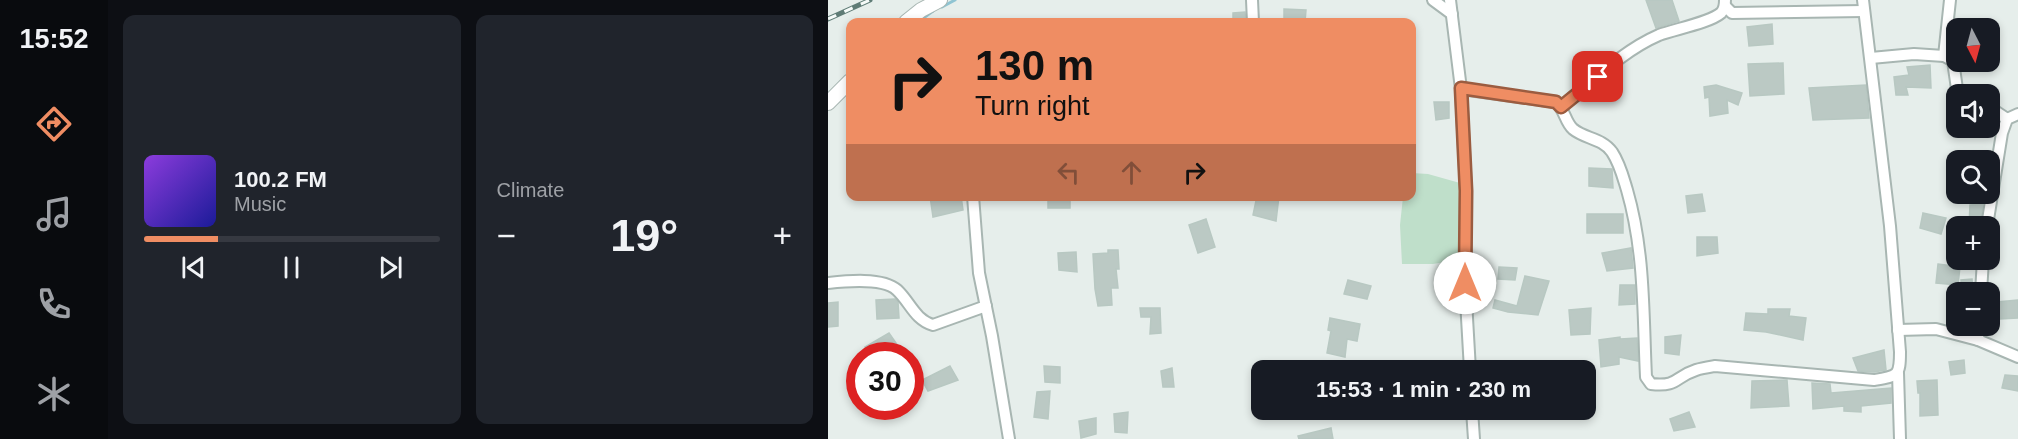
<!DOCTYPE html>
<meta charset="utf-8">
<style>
:root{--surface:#171b24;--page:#20242c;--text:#f1f3f6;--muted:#9ea1a6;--line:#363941;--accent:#ef8d63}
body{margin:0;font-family:Helvetica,sans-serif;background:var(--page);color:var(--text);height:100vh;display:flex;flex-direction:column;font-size:22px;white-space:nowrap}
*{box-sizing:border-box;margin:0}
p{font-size:20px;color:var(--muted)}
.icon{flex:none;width:33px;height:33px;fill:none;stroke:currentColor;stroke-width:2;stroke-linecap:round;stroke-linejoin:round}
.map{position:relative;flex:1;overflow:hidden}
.details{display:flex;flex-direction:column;gap:15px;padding:15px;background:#0d0f14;width:720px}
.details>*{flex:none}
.banner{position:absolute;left:18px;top:18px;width:570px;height:183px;border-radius:12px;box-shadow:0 3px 9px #0003;background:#ef8d63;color:#111;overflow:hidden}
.needle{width:39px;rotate:174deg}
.tools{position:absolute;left:1118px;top:18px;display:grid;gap:12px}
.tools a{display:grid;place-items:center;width:54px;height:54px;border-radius:12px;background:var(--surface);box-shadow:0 3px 9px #0003;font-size:30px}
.speed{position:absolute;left:18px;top:342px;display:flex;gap:12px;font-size:30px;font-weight:700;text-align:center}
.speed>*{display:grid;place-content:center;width:78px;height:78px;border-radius:50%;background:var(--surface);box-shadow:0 3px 9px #0003;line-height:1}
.speed .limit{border:9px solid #d22;background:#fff;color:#111}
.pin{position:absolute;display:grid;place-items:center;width:51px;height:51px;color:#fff;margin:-26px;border-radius:12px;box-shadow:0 3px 9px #0006}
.me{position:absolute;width:66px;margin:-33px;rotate:0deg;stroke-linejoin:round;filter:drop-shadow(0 0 4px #0008)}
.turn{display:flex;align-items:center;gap:21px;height:126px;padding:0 30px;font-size:27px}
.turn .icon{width:78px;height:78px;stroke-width:2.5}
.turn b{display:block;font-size:42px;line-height:51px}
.lanes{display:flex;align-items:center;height:57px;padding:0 30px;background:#0003;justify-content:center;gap:30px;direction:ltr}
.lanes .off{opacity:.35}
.big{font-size:45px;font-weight:700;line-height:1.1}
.details .card{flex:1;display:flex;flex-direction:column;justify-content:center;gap:9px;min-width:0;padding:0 21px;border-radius:12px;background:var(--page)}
.song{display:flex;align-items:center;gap:18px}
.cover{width:72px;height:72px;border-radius:9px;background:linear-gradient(135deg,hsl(270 70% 55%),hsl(240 70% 35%))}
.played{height:6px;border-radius:3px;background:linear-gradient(90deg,var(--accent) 25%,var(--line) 25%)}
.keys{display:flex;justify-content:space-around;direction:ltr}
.heat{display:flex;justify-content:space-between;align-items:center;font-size:33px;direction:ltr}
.details .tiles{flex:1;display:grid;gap:15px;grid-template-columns:repeat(2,1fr)}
.trip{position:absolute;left:423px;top:360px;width:345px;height:60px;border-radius:12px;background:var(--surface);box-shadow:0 3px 9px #0003;font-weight:700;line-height:60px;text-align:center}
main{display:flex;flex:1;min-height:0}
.tabs{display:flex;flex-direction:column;width:108px;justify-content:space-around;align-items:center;background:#090b0e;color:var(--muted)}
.tabs .icon{width:42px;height:42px}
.tabs .selected{color:var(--accent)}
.tabs b{font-size:27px;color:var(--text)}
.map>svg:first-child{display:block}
.green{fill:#bfdfca}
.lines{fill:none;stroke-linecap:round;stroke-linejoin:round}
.stream{stroke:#8fc4d2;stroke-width:3}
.building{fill:#bbc9c4;stroke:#b8c8c2;stroke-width:1.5}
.minor-casing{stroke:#a8b6b2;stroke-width:14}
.tertiary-casing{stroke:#a8b6b2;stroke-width:16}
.minor{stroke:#fff;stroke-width:10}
.tertiary{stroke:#fff;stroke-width:14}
.rail-casing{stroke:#5f7c76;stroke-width:5}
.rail{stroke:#f6fbf9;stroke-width:3;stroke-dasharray:9;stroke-linecap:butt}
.route-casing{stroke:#9b5c40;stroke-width:15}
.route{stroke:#ef8d63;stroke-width:10}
</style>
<main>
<nav class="tabs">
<b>15:52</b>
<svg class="icon selected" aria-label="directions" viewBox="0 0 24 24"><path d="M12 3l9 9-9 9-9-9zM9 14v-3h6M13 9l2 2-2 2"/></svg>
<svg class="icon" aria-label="music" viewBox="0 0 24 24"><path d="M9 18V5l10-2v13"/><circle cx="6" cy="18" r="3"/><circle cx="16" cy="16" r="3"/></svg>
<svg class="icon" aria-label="phone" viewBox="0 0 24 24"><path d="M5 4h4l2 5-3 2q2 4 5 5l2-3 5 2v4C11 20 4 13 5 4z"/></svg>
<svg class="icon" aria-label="climate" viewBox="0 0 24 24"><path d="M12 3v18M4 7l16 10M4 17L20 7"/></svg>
</nav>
<section class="details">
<div class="tiles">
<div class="card">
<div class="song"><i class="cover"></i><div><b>100.2 FM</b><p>Music</p></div></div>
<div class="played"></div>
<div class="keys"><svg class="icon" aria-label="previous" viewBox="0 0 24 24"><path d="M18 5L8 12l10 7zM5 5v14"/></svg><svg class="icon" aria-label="pause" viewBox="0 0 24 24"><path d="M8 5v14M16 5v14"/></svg><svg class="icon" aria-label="next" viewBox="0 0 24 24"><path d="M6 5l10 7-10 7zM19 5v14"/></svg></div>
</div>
<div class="card"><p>Climate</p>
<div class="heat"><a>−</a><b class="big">19°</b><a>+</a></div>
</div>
</div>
</section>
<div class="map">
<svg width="1190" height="439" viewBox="0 0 1190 439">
<rect width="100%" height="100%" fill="#e6eeeb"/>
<!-- green -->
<polygon class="green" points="584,173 600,174 632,183 634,259 605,264 574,264 572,225 575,197 584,196"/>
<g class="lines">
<!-- stream -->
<g class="stream">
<polyline points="114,7 127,0"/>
<polyline points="90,22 105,11"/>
</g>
</g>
<!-- building -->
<g class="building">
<polygon points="818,0 844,0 851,21 828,28"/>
<polygon points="456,9 478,10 477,22 456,22"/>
<polygon points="417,12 418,22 405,22 405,13"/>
<polygon points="944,24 945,44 921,46 919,27"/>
<polygon points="955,63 956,94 922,96 920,64"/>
<polygon points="1102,65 1103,88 1078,87 1080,95 1068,95 1066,77 1081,75 1079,67"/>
<polygon points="888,85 914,93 910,105 899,100 900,113 882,116 881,97 877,98 876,87"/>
<polygon points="1038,85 1041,118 985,120 981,88"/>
<polygon points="606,102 621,102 621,118 608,120"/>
<polygon points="761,168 784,169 785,188 761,186"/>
<polygon points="874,194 877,211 860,213 858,196"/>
<polygon points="102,196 133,196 135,210 105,217"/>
<rect x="220" y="196" width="22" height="12"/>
<polygon points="429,196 451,196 448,221 425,215"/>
<polygon points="1155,204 1152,226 1141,226 1142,205"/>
<polygon points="1095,213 1118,218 1113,234 1092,228"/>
<rect x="759" y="214" width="36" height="19"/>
<polygon points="378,219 387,247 370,253 361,225"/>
<polygon points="869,237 889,237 890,253 869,256"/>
<polygon points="803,248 805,268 779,271 774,253"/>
<polygon points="280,250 290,250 291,269 288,269 290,288 283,288 284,305 270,306 267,289 265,254 280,253"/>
<polygon points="248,252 249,272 231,270 230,253"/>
<polygon points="1110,264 1132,267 1130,285 1108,283"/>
<polygon points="671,267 689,268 687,280 670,279"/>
<polygon points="697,276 721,281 710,315 680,312 665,308 667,300 689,306"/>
<polygon points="1144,279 1145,292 1134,292 1133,280"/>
<polygon points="520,280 543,286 539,299 516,294"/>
<polygon points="792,285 807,285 807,304 791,305"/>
<polygon points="67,299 70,302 71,318 49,319 48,300"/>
<polygon points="1190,300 1190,318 1172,319 1169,302"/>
<polygon points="10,302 10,326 0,327 0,303"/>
<polygon points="312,308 332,308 333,333 322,334 323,317 313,317"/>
<polygon points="763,308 762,334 743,335 741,310"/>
<polygon points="940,309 962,309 961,316 978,318 975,340 938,332 916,330 918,313 940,314"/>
<polygon points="502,318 532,324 529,341 519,339 517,357 499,353 503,331 500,330"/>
<polygon points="61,333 77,356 43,356 37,347"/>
<polygon points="853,335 851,355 837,353 837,337"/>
<polygon points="792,337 792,339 809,338 810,361 791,357 791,364 773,367 771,340"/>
<polygon points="1056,350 1058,370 1046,372 1030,371 1025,358"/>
<polygon points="1136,360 1137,373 1123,375 1121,362"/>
<polygon points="122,366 130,380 100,391 94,380"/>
<polygon points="216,366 232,367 232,383 217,382"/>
<polygon points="344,368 346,387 335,387 333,371"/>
<polygon points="1177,375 1190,376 1190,391 1174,388"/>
<polygon points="959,380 961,406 923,408 924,381"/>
<polygon points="1109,380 1110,415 1092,416 1092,393 1090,393 1089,381"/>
<polygon points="984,383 1002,384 1003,393 1063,388 1063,403 1033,406 1033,412 1016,411 1016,406 985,409"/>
<polygon points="222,391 220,419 206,417 209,392"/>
<polygon points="300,412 299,433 287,432 286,414"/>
<polygon points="861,412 867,427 846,431 842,419"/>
<polygon points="268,418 268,434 253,438 251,421"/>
<polygon points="503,428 505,439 471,439 470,436"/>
</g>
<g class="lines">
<!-- minor casing -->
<g class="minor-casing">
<g id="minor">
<polyline points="424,0 425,22"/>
<polyline points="605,0 624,14"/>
<polyline points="622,0 633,89 638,191 637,283 642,370"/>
<polyline points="1122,0 1116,56 1125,61 1129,89 1134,94"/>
<polyline points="897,6 904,13 1036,11"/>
<polyline points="1043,58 1086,54 1116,56"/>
<path d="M633,89L728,102C737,110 737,122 745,129C757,139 774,138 784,152C792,164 795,177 799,190C817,252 815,314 818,377L823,384C851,387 846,377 868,370C874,368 881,367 887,366L1046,380C1070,376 1072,376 1072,352L1062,226L1035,0"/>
<path d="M733,107C764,82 794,51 831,35C847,29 881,23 893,13C896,10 897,4 897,0"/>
<polyline points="1161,107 1179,119"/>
<polyline points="145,196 151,273 164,336 181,439"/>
<polyline points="1159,226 1174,133 1179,119 1190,114"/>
<path d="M0,283C18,281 55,277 69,290C82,302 87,320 105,325L158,306"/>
<polyline points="1153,292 1155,260"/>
<polyline points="1070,330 1108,329 1150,340 1190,357"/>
<polyline points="1150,340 1151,326"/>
<polyline points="1070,373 1072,439"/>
<polyline points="644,410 646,439"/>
</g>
</g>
<!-- tertiary casing -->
<g class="tertiary-casing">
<g id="tertiary">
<polyline points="78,22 93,10 112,0"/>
<polyline points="0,103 22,81"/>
</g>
</g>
<!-- minor -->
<use href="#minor" class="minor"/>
<!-- tertiary -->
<use href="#tertiary" class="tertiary"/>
<!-- rail casing -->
<g class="rail-casing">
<polyline id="rail" points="0,19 42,0"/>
</g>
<!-- rail -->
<use href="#rail" class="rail"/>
</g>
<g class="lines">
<!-- route casing -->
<g class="route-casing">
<polyline id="route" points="637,283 638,191 633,88 728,102 733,107 770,77"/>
</g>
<!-- route -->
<use href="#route" class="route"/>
</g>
</svg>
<div class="tools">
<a><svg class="needle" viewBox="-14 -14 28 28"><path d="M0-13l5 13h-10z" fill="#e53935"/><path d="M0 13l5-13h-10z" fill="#9ea1a6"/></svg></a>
<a><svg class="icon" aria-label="sound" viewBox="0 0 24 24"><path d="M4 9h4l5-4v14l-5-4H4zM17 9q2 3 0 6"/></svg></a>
<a><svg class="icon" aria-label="search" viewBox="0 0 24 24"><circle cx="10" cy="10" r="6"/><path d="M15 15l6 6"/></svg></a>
<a>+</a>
<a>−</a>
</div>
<div class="speed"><div class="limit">30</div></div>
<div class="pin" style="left:770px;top:77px;background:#d93025"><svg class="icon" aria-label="arrive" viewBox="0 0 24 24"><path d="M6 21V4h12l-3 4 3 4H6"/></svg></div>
<svg class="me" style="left:637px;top:283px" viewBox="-20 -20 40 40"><circle r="19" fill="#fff"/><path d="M0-13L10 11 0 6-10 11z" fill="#ef8d63"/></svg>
<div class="trip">15:53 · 1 min · 230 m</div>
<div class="banner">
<div class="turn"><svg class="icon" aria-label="right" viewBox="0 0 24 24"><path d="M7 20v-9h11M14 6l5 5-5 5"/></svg><div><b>130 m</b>Turn right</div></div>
<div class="lanes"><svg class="icon off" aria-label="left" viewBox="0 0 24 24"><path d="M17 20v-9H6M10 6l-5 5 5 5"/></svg><svg class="icon off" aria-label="ahead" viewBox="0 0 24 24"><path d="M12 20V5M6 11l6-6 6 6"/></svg><svg class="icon" aria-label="right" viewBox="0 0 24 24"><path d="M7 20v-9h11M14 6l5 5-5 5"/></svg></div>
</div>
</div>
</main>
